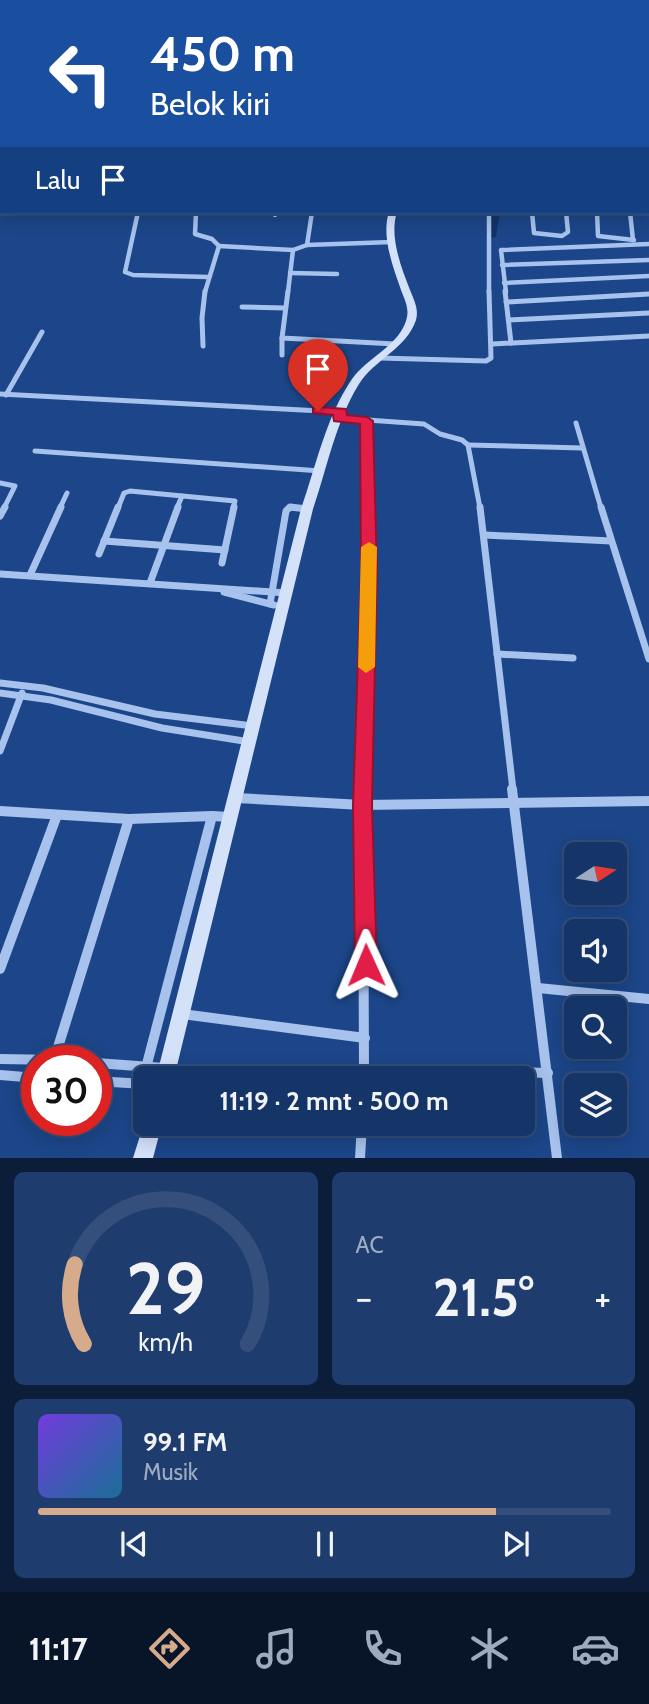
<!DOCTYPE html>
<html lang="id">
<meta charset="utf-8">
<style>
:root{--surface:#153467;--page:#1e3c6d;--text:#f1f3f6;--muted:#9daac0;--line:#344f7b;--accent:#d6ab8b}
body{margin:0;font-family:Cabin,sans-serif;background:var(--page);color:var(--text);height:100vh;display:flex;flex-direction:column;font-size:26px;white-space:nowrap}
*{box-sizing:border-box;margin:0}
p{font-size:23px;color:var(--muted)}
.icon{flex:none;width:38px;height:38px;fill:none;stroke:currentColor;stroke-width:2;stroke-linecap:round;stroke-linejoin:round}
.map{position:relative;height:1158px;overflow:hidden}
.details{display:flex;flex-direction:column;gap:14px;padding:14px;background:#0c1d39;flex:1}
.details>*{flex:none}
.banner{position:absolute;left:0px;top:0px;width:649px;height:214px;box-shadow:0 4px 18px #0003,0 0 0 2px var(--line);background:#1a4fa0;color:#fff;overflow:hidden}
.needle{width:46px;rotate:78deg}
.buttons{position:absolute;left:564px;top:842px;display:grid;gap:14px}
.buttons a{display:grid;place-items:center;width:63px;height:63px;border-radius:10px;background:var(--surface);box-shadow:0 4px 18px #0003,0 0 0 2px var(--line);font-size:35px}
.speed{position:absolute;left:21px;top:1045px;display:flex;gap:14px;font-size:35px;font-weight:700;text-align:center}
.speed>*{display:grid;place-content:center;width:91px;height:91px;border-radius:50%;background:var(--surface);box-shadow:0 4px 18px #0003,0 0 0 2px var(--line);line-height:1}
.speed .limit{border:10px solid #d22;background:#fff;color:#111}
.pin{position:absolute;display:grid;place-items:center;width:60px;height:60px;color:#fff;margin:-72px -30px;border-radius:50% 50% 50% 0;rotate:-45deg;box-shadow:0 0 7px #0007}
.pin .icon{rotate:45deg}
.me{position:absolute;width:77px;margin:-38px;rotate:359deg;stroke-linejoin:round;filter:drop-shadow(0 0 5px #0008)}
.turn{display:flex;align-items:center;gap:24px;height:147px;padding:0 35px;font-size:32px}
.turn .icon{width:91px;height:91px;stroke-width:2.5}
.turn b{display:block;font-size:49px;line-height:60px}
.then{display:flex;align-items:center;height:66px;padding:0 35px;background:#0003;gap:14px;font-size:26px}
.big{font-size:52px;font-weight:800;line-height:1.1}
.details .widget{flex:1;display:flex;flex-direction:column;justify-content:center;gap:10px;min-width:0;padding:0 24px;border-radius:10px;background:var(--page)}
.details .dial{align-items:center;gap:0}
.dial svg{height:182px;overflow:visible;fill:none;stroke:var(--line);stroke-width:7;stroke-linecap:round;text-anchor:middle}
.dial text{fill:var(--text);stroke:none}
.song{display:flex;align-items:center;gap:21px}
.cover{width:84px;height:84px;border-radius:10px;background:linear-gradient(135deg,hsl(260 70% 55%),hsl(200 70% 35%))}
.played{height:7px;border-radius:4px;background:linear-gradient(90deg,var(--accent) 80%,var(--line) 80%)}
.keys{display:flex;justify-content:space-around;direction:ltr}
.heat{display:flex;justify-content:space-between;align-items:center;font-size:38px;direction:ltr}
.details .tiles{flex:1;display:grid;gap:14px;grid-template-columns:1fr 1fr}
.widget:last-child{grid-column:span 2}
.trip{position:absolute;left:133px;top:1066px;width:402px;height:70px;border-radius:10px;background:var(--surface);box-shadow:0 4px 18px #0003,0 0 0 2px var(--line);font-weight:800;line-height:70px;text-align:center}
.tabs{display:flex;height:112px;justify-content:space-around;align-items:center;background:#081529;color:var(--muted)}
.tabs .icon{width:49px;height:49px}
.tabs .selected{color:var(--accent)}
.tabs b{font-size:32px;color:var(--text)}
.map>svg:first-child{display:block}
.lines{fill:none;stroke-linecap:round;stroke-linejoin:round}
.river{fill:#133368;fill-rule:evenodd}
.street-far4{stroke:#a7c2ec;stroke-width:3.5}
.street-far3{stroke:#a7c2ec;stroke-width:4.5}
.street-far2{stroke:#a7c2ec;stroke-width:5}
.street-far1{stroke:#a7c2ec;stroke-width:7}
.street{stroke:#a7c2ec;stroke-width:10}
.secondary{fill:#d3e1f9;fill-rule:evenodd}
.highway{fill:#fff;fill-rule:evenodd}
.route{fill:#e11d48;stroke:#92132f;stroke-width:2}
.slow{fill:#f59e0b}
</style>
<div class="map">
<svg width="649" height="1158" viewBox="0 0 649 1158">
<rect width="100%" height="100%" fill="#1c4689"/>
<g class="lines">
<!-- river -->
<g class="river">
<polygon points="189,0 203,0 187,2"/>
<rect x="648" y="113" width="1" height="6"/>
<polygon points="0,174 2,174 0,181"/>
<polygon points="488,212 500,212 496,237 492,238 486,234"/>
</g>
<!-- street-far4 -->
<g class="street-far4">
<polyline points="338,0 353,2"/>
<polyline points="557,0 576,2"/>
<polyline points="287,2 292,0"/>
<polyline points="530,2 532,0"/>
<polyline points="585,2 588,0"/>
</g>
<!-- street-far3 -->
<g class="street-far3">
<polyline points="138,212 125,272 133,275 208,277"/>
<polyline points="196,212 195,234 212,239 219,246 205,292"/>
<polyline points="275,212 275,215"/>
<polyline points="532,212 534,233 562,236 568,232 566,212"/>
<polyline points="597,212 598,236 634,240"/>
<polyline points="630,212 633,240"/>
<polyline points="307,245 312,212"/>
<polyline points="219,246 293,250 307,245 392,242"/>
<polyline points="502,265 649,260"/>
<polyline points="290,273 337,274"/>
<polyline points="504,283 649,276"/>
<polyline points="288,292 293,250"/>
<polyline points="489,292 489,212"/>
<polyline points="506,292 501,250 649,244"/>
</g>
<!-- street-far2 -->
<g class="street-far2">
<polyline points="288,291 282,338 395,344"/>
<polyline points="505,291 511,343"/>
<polyline points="506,302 649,294"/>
<polyline points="242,307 285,308"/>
<polyline points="509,320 649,313"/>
<polyline points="282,338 282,355"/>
<polyline points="492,344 649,336"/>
<polyline points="203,346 202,318 205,291"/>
<polyline points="380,358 486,361 491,358 489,291"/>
<polyline points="0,394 341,412"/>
<polyline points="6,395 42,332"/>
<polyline points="339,418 424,424 440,434 462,440 468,445 480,508"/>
<polyline points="367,421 369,508"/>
<polyline points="576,423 601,508"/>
<polyline points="468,445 582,448"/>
<polyline points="35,451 321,471"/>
<polyline points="0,483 15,486 4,508"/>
<polyline points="60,508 67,493"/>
<polyline points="118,508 124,493 130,491 235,501 233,508"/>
<polyline points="177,508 182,496"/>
<polyline points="289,508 301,508"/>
</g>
<!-- street-far1 -->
<g class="street-far1">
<polyline points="480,507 513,790"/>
<polyline points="601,507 649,659"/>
<polyline points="0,516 5,507"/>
<polyline points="485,535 611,541"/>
<polyline points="104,541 225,550"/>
<polyline points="99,554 118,507"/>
<polyline points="222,563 234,507"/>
<polyline points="0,574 287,593"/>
<polyline points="30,575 61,507"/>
<polyline points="150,583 178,507"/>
<polyline points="224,592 274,605"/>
<polyline points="270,604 286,511 290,507 307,509"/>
<polyline points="497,654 573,658"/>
<polyline points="0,683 43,688 155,714 253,726"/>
<polyline points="0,693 51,700 162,728 250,742"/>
<polyline points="0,751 22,693"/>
<polyline points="363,790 369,507"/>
</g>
<!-- street -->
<g class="street">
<polyline points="363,789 364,1078"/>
<polyline points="512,789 557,1158"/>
<polyline points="236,798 362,805 649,801"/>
<polyline points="0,811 129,819 212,816"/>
<polyline points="0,969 57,815"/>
<polyline points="538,988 649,999"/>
<polyline points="182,1014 365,1038"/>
<polyline points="0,1059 60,1060"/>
<polyline points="54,1060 129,819"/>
<polyline points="96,1063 165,1068"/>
<polyline points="426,1069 548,1073"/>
<polyline points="0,1075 37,1078"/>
<polyline points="96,1081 144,1084"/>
<polyline points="142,1083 212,816 230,817"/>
<polyline points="360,1158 362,1124"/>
</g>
<!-- secondary -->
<g class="secondary">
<polygon points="495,0 501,0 494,2"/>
<path d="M389,212H397C389,236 401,267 410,290C414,300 419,309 416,320C407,348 374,360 359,384C336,421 327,468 313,509L174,1078H156L301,509C316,466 326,417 352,379C367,358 398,346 406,321C410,309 405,301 401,290C393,267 381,236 389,212Z"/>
<polygon points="145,1120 145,1124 162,1124 153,1158 133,1158"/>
</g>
<!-- highway -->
<g class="highway">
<polygon points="237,0 252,0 250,2"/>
<rect x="0" y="59" width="2" height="6"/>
</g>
</g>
<!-- route -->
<polygon class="route" points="318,407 346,409 347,415 367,417 373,421 377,570 372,805 377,965 374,972 366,975 358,972 355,965 353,805 361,570 360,424 334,421 333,415 313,413 313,408"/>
<!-- slow -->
<polygon class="slow" points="369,542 377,547 375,667 366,673 358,667 361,547"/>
</svg>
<div class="buttons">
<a><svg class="needle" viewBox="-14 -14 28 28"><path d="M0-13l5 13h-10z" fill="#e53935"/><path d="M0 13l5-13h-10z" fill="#9daac0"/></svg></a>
<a><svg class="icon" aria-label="sound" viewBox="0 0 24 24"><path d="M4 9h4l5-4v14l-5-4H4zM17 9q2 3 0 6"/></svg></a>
<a><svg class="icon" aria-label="search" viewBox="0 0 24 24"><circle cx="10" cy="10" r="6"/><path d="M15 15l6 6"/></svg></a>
<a><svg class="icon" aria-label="layers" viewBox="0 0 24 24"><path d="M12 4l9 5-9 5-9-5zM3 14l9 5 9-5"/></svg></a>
</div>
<div class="speed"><div class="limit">30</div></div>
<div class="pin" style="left:318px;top:411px;background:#d93025"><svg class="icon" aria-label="arrive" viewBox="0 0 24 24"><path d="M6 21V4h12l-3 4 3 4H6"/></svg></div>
<svg class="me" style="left:366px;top:965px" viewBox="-20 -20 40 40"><path d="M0-17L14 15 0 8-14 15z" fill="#e11d48" stroke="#fff" stroke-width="4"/></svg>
<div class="trip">11:19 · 2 mnt · 500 m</div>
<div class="banner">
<div class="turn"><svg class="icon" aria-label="left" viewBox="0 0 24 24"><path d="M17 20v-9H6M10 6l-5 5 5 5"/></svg><div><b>450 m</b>Belok kiri</div></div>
<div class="then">Lalu<svg class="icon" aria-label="arrive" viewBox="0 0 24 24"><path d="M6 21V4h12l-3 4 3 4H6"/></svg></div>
</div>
</div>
<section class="details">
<div class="tiles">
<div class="widget dial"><svg viewBox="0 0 100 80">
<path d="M14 69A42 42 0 1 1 86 69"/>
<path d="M14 69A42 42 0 0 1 10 34" stroke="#d6ab8b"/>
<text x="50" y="56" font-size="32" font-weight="700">29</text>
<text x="50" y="72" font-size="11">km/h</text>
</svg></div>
<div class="widget"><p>AC</p>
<div class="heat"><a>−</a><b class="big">21.5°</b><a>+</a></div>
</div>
<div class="widget">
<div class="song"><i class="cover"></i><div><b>99.1 FM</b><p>Musik</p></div></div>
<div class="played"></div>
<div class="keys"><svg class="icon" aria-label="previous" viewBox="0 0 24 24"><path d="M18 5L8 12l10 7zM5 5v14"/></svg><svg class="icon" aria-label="pause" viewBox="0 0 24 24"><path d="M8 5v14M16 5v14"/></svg><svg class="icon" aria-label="next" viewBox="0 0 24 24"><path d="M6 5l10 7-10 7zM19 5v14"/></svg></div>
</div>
</div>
</section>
<nav class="tabs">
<b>11:17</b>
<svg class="icon selected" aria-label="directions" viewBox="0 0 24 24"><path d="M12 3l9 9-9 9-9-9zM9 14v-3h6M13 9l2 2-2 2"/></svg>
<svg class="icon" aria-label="music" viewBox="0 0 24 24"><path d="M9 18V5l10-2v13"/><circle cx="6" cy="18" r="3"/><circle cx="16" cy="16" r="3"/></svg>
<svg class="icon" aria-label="phone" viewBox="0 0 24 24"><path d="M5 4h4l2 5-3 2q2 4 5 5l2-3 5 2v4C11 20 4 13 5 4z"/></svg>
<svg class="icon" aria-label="climate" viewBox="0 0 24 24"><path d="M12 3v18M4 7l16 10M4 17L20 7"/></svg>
<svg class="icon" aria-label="car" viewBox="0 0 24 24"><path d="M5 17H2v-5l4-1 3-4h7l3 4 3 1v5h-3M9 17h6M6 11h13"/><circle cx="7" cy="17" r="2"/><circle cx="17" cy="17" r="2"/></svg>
</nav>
